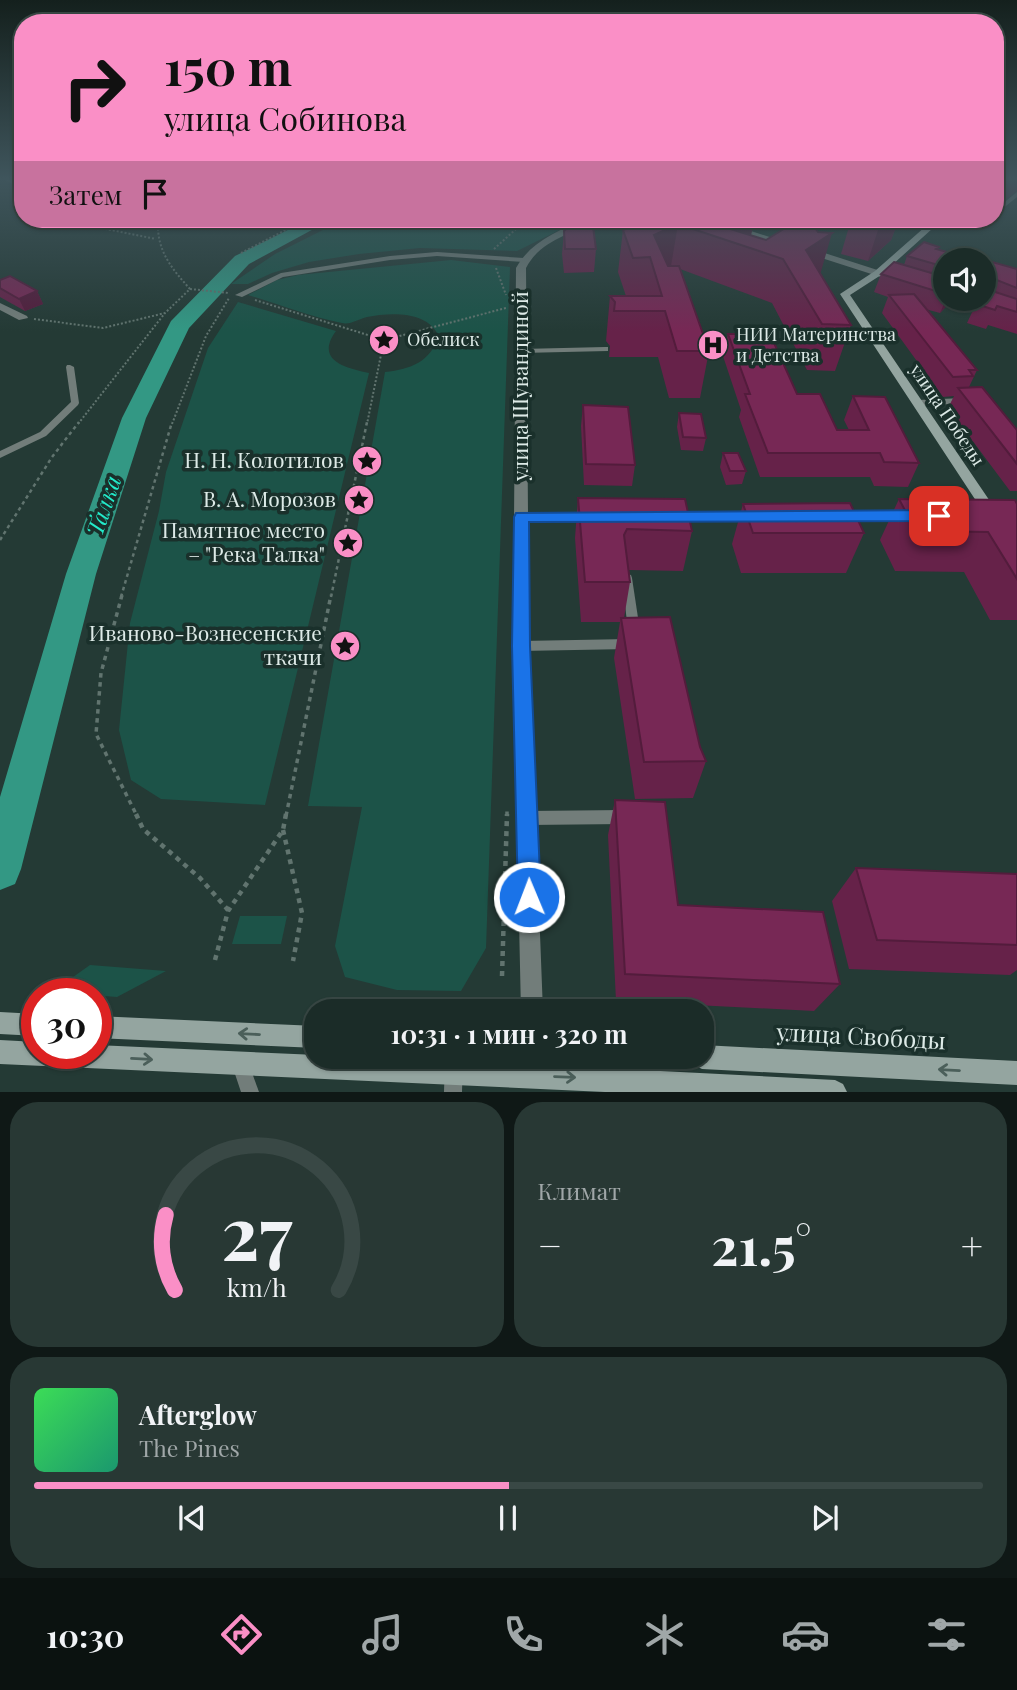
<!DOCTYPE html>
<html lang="ru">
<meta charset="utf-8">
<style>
:root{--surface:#1b2c28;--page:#283834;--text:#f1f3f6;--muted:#a0a7a8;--line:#394845;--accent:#fa8fc6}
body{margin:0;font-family:"Playfair Display",serif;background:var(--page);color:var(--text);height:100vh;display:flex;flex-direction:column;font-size:26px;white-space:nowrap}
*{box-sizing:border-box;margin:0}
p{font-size:23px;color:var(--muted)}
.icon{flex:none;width:38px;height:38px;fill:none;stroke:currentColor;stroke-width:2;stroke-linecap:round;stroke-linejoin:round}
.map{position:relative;height:1092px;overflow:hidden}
.sheet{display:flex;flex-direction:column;gap:10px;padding:10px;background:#0f1816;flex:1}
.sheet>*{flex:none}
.top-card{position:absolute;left:14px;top:14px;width:990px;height:214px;border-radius:28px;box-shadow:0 2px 5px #0004,0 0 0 2px var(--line);background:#fa8fc6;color:#111;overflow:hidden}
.tools{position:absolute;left:933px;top:248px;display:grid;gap:14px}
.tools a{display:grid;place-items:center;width:63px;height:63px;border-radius:50%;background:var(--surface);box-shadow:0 2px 5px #0004,0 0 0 2px var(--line);font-size:35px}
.speed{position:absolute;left:21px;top:978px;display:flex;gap:14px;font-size:35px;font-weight:700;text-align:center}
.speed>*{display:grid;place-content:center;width:91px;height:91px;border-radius:50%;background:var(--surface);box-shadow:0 2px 5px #0004,0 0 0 2px var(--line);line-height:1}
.speed .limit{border:10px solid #d22;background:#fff;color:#111}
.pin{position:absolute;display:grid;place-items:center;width:60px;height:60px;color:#fff;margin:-30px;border-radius:14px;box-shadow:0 4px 10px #0006}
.me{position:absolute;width:77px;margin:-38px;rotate:359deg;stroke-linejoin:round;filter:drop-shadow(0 0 5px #0008)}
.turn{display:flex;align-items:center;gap:24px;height:147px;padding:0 35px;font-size:32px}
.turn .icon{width:91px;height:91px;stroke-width:2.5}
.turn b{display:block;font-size:49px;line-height:60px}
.then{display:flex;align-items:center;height:66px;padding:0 35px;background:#0003;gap:14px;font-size:26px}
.big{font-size:52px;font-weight:700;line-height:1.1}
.sheet .card{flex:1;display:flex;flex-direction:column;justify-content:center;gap:10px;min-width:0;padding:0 24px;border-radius:28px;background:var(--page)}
.sheet .dial{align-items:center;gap:0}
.dial svg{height:182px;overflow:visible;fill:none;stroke:var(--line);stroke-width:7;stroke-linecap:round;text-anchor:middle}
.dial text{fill:var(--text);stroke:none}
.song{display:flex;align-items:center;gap:21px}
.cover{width:84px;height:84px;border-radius:10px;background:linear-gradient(135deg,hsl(130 70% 55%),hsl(160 70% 35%))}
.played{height:7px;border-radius:4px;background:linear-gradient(90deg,var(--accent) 50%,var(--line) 50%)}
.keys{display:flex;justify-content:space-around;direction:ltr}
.heat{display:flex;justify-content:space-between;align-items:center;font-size:38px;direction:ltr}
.sheet .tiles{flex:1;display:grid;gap:10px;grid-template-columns:1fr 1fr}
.card:last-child{grid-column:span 2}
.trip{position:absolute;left:304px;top:999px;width:410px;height:70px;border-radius:28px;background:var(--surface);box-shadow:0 2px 5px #0004,0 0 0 2px var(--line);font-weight:700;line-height:70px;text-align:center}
.dock{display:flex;height:112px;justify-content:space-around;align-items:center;background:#0b1210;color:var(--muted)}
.dock .icon{width:49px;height:49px}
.dock .current{color:var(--accent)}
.dock b{font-size:32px;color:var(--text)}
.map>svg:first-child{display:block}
.green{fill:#1c5348}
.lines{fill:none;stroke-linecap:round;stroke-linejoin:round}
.river{fill:#339884;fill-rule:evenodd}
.path-far3{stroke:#61746f;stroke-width:2;stroke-dasharray:2 2;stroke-linecap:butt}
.path-far2{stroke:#61746f;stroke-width:2.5;stroke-dasharray:3.5 3.5;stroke-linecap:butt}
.path-far1{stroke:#61746f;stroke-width:3.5;stroke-dasharray:4.5 4.5;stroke-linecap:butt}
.path{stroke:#61746f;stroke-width:4.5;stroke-dasharray:5 5;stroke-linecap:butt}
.lane{fill:#727d7a;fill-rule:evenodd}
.street{fill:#727d7a;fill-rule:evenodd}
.secondary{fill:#94a5a0;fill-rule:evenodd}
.wall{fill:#662249}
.shaded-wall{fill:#531c3c}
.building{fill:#772855;stroke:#531c3c;stroke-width:2}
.oneway{stroke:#4b5f5a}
.route{fill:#1a73e8;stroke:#114b97;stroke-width:2}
.labels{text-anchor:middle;stroke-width:7;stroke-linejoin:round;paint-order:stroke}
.far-poi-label{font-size:18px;fill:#ddeae7;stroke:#1a302b;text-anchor:start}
.far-street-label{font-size:18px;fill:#ddeae7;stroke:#1a302b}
.street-label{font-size:21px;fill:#ddeae7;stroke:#1a302b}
.poi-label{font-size:21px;fill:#ddeae7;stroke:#1a302b;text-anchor:end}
.water-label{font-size:23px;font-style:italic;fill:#23ebca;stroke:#1a302b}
.near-street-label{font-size:24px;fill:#ddeae7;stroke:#1a302b}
</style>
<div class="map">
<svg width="1017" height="1092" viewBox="0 0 1017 1092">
<rect width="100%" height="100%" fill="#243a35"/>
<!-- green -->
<g class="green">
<polygon points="345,219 582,219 517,251 420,248 359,254 309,262 272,273 248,284 231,284 275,254"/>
<path d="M451,260L510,267L486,948L461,991L397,990L345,977L335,946L362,807L308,806L385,372C412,369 429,362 439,337C429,311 391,312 367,317C359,319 350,325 342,323C310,317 279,304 248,295L277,280L298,275Z"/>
<path d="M238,302L336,331C315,360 344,368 369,373L265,805L161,799L131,780L119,730L130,623L159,511L166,472L208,348Z"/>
<polygon points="240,916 287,916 281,944 232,944"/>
<polygon points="90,965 166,971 117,997 52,992"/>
</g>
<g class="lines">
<!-- river -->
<polygon class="river" points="310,219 332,219 249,264 189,328 146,418 96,574 21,869 15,884 0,890 0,797 66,574 122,418 171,321 235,256"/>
<!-- path-far3 -->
<g class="path-far3">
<polyline points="518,227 530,219"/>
<polyline points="101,228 156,239"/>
<polyline points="494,249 516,229 522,219"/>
<polyline points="241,253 307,219"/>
<polyline points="496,268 506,295"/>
<polyline points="190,289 229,293"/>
<polyline points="255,300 384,340 367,424"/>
<path d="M34,319L103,328L165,313L190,289C172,269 157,251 158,223L175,219"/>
<polyline points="384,340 506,308"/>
<polyline points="78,424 165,313"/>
<polyline points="172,424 206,336 229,298"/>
</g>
<!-- path-far2 -->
<g class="path-far2">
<polyline points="0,540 52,457 79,422"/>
<polyline points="121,597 172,422"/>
<polyline points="331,597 367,422"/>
</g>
<!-- path-far1 -->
<g class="path-far1">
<polyline points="122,595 101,673 96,734 137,816"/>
<polyline points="286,816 331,595"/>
<polyline points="507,816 507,811"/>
</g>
<!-- path -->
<g class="path">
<polyline points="136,814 143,829 200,878 228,910"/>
<polyline points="283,830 302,913 293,961"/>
<polyline points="215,960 228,911 283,830 286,814"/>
<polyline points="502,976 507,814"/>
</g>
<!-- lane -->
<g class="lane">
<polygon points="2,178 9,178 23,186 23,190"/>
<polygon points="1017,192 1017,197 996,214 996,209"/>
<polygon points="75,219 82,219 94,226 89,227"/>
<polygon points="437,252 524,258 527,260 524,262 437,256 390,260 283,277 242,297 235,295 281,273 390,256"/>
<polygon points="605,347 608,347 608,351 521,353 517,351 521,349"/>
<polygon points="67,365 70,365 74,367 79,403 78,405 46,436 0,458 0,451 40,432 71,402 66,367"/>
<polygon points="963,398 967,401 966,403 918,406 914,403 918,400"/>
<polygon points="627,574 631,575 632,578 640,631 638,634 634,636 630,634 628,631 622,578 623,575"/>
<polygon points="629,639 633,641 635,644 633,647 629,649 521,651 517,649 515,646 517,643 521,641"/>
<polygon points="624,810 629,812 631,817 629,822 624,824 528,825 523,823 521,818 523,813 528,811"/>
<polygon points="241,1056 247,1059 259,1092 241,1092 232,1065 235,1059"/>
<polygon points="445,1057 463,1057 462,1092 444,1092"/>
</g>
<!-- street -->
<g class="street">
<path d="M585,219H595C571,236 541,239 526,268L528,512H593L600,517L593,522H528L529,646L543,1012H521L513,646L516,268C531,241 558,231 585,219Z"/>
<polygon points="702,219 714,219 791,244 784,246"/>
<polygon points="809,248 893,275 895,277 887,279 806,253 805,251"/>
<polygon points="960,299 976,299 1017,312 1017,318"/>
<polygon points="0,303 27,316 28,318 19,320 0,310"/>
<polygon points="670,511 758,511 765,516 758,521 665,519 663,516"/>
<polygon points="838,511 908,511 915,516 908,521 833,519 831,516"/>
<polygon points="522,1057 546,1057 545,1076 541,1084 533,1088 525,1084 521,1076"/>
</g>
<!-- secondary -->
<g class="secondary">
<polygon points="934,219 943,219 881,275 850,295 998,513 1000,516 998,519 988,519 840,294 875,271"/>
<polygon points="0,1012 37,1014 37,1036 0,1034"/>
<polygon points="96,1016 317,1026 317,1048 96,1038"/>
<polygon points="0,1040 37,1042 37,1054 96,1054 96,1045 317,1055 317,1057 522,1064 835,1080 843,1084 847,1092 605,1092 0,1064"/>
<polygon points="702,1045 1017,1061 1017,1085 702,1069 694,1065 690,1057 702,1057"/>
</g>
</g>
<!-- wall -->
<g class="wall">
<polygon points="652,219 701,219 751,236 820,274 851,325 835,371 807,370 772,303 680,269 709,351 700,398 669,398 658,357 609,357 610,346 606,341 610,296 626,296 618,272 623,230"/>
<polygon points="899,219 891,240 868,261 841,254 851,220"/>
<polygon points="564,231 596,249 594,272 564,273 562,254"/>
<polygon points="924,242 939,247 938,250 968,258 971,256 1017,269 1017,334 988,325 986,329 967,323 976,304 980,299 984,299 984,261 945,261 945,299 953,299 940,313 925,309 977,370 969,387 982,387 1017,430 1017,491 1010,491 948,408 954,396 943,397 882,313 888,297 874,292 881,274 894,262 904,265 907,256"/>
<polygon points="0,280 37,291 43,304 25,311 0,297"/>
<polygon points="728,334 837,430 849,430 844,420 853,396 919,463 908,487 874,486 870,477 760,477 739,417 741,410 723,356"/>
<polygon points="583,405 635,465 632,486 584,485 581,426"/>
<polygon points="679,413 706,438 703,451 681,450 677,427"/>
<polygon points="723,453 746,471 742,484 726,485 720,467"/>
<polygon points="578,498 692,531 683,571 629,570 630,582 624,618 700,747 706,761 693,798 635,799 614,658 620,622 581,622 575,538"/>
<polygon points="899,499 1017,504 1017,620 990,620 964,572 895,571 880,540"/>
<polygon points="743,504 864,533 846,573 741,573 732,544"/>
<polygon points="615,800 678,905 840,984 814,1011 616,1001 608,835"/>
<polygon points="856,868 1017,874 1017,970 1010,975 849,969 832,901"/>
</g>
<!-- shaded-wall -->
<g class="shaded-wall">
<polygon points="1007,178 1017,178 1017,191 996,206 996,195 999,188"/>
<polygon points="740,219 755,219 748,248 724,227"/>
<polygon points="888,219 899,219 891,240 868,261 879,227"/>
<polygon points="678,224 671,266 655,274 654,235"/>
<polygon points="832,233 820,275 806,250"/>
<polygon points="37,291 43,304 25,311 19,299"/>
<polygon points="946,299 953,299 940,313"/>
</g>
<!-- building -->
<g class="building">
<polygon points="996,178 1007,178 999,188 996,187"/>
<polygon points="579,219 592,219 596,249 565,249 564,231 572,223"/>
<polygon points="652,219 698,219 708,222 714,219 740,219 724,227 766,240 795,222 815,228 818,232 832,233 806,250 851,325 822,324 783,259 678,224 654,235 668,266 679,266 709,351 677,351 665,311 614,311 615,302 610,296 662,296 650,257 633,258 623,230"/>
<polygon points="852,219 889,219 879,227 851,220"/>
<polygon points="924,242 939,247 936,249 968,258 971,256 1017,269 1017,288 984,275 984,261 945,261 945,267 907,256"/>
<polygon points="894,262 945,277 945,294 881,274"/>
<polygon points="10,276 37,291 19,299 0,288 0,280"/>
<polygon points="989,290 1017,299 1017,312 997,306 995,310 976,304 980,299 984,299 984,296"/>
<polygon points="914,294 977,370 969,370 973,376 953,377 889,295"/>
<polygon points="728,334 770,334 797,394 820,394 837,430 869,430 853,396 885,397 919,463 884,462 880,453 768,453 745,394 750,394"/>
<polygon points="982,387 1017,430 1017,464 958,388"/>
<polygon points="583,405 628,407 635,465 586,464"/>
<polygon points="679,413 701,414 706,438 683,437"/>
<polygon points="723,453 738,453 746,471 730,471"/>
<polygon points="578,498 685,499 692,531 627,529 624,535 630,582 585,582"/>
<polygon points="899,499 1015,500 1017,504 1017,579 988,532 916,531"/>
<polygon points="850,503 864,533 753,533 743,504"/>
<polygon points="670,617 700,747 706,761 644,762 621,618"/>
<polygon points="615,800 665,802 678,905 823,912 840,984 625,974"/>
<polygon points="856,868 1017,874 1017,945 877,940"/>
</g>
<!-- one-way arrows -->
<defs><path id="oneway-shaft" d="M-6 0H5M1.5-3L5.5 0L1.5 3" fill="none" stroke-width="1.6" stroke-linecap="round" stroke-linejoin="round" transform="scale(1.75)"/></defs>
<g class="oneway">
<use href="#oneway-shaft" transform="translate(249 1034) rotate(-177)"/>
<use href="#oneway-shaft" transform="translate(142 1059) rotate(3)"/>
<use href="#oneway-shaft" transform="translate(949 1070) rotate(-177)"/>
<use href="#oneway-shaft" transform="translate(565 1077) rotate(2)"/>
</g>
<!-- sky -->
<linearGradient id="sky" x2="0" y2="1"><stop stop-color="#14201d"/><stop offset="0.54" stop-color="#3f555c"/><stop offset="1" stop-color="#3f555c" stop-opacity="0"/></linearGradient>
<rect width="1017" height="331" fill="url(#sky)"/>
<!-- route -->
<polygon class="route" points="939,510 946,516 939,521 529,522 530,646 541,897 538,905 529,909 521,905 518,897 512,646 514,517 516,513"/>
<!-- icons -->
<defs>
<g id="sight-disc" transform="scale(1.575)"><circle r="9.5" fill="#fa8fc6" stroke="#1a302b"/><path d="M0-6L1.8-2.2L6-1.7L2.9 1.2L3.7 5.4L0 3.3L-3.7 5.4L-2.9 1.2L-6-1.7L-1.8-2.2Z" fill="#111"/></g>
<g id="hospital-disc" transform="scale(1.575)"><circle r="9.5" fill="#fa8fc6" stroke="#1a302b"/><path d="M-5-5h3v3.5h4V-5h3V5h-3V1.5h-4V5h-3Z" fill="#111"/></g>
</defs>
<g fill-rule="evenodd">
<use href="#sight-disc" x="384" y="340"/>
<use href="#hospital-disc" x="713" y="345"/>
<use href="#sight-disc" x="367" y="461"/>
<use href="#sight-disc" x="359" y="500"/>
<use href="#sight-disc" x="348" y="543"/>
<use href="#sight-disc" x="345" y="646"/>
</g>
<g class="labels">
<!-- far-poi labels -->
<g class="far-poi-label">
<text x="736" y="341">НИИ Материнства<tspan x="736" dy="21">и Детства</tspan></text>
<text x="407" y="346">Обелиск</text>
</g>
<!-- far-street labels -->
<g class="far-street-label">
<text transform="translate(947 415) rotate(56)" y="6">улица Победы</text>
</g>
<!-- street labels -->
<g class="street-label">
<text transform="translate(521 386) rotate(-90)" y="7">улица Шувандиной</text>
</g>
<!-- poi labels -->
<g class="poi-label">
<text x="344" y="468">Н. Н. Колотилов</text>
<text x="336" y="507">В. А. Морозов</text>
<text x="325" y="538">Памятное место<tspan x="325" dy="24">– "Река Талка"</tspan></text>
<text x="322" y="641">Иваново-Вознесенские<tspan x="322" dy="24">ткачи</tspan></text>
</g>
<!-- water labels -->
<g class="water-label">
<text transform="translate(104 506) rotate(-71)" y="8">Талка</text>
</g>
<!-- near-street labels -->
<g class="near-street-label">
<text transform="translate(861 1037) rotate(3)" y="8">улица Свободы</text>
</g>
</g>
</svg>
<div class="tools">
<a><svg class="icon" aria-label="sound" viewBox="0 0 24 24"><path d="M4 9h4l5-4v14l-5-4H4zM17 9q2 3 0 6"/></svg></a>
</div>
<div class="speed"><div class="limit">30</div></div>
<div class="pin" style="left:939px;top:516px;background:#d93025"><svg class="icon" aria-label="arrive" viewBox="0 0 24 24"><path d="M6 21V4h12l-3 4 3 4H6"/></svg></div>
<svg class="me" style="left:529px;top:897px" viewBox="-20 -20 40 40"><circle r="17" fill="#1a73e8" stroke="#fff" stroke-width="3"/><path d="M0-11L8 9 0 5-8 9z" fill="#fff"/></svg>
<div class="trip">10:31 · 1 мин · 320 m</div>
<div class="top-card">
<div class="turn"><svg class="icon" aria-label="right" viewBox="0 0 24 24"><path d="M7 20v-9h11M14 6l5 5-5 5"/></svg><div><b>150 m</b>улица Собинова</div></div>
<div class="then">Затем<svg class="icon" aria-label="arrive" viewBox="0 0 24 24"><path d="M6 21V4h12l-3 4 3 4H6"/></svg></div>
</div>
</div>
<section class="sheet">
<div class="tiles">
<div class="card dial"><svg viewBox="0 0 100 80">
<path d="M14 69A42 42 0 1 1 86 69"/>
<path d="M14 69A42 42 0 0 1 10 36" stroke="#fa8fc6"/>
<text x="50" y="56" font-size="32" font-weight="700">27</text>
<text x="50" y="72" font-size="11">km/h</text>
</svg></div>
<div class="card"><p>Климат</p>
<div class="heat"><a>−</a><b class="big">21.5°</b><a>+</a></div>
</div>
<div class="card">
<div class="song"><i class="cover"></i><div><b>Afterglow</b><p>The Pines</p></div></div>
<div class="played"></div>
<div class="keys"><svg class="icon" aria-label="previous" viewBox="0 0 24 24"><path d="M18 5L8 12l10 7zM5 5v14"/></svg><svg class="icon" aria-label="pause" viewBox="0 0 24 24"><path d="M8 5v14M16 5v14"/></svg><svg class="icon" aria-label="next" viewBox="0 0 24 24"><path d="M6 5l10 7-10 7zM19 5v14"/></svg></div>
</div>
</div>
</section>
<nav class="dock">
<b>10:30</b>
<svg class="icon current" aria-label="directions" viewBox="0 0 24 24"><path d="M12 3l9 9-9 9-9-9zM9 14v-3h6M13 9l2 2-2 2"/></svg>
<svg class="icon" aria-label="music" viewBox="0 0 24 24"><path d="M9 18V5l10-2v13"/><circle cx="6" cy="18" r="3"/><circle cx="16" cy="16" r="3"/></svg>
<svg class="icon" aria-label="phone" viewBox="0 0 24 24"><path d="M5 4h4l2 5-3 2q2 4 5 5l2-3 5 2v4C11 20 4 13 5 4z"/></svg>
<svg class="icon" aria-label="climate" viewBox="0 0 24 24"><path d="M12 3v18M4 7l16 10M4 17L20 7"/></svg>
<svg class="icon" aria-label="car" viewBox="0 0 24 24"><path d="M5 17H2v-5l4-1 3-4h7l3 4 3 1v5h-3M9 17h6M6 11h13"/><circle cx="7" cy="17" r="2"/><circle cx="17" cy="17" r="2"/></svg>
<svg class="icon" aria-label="filters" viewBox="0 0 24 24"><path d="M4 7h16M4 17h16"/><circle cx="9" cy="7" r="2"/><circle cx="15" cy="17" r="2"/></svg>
</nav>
